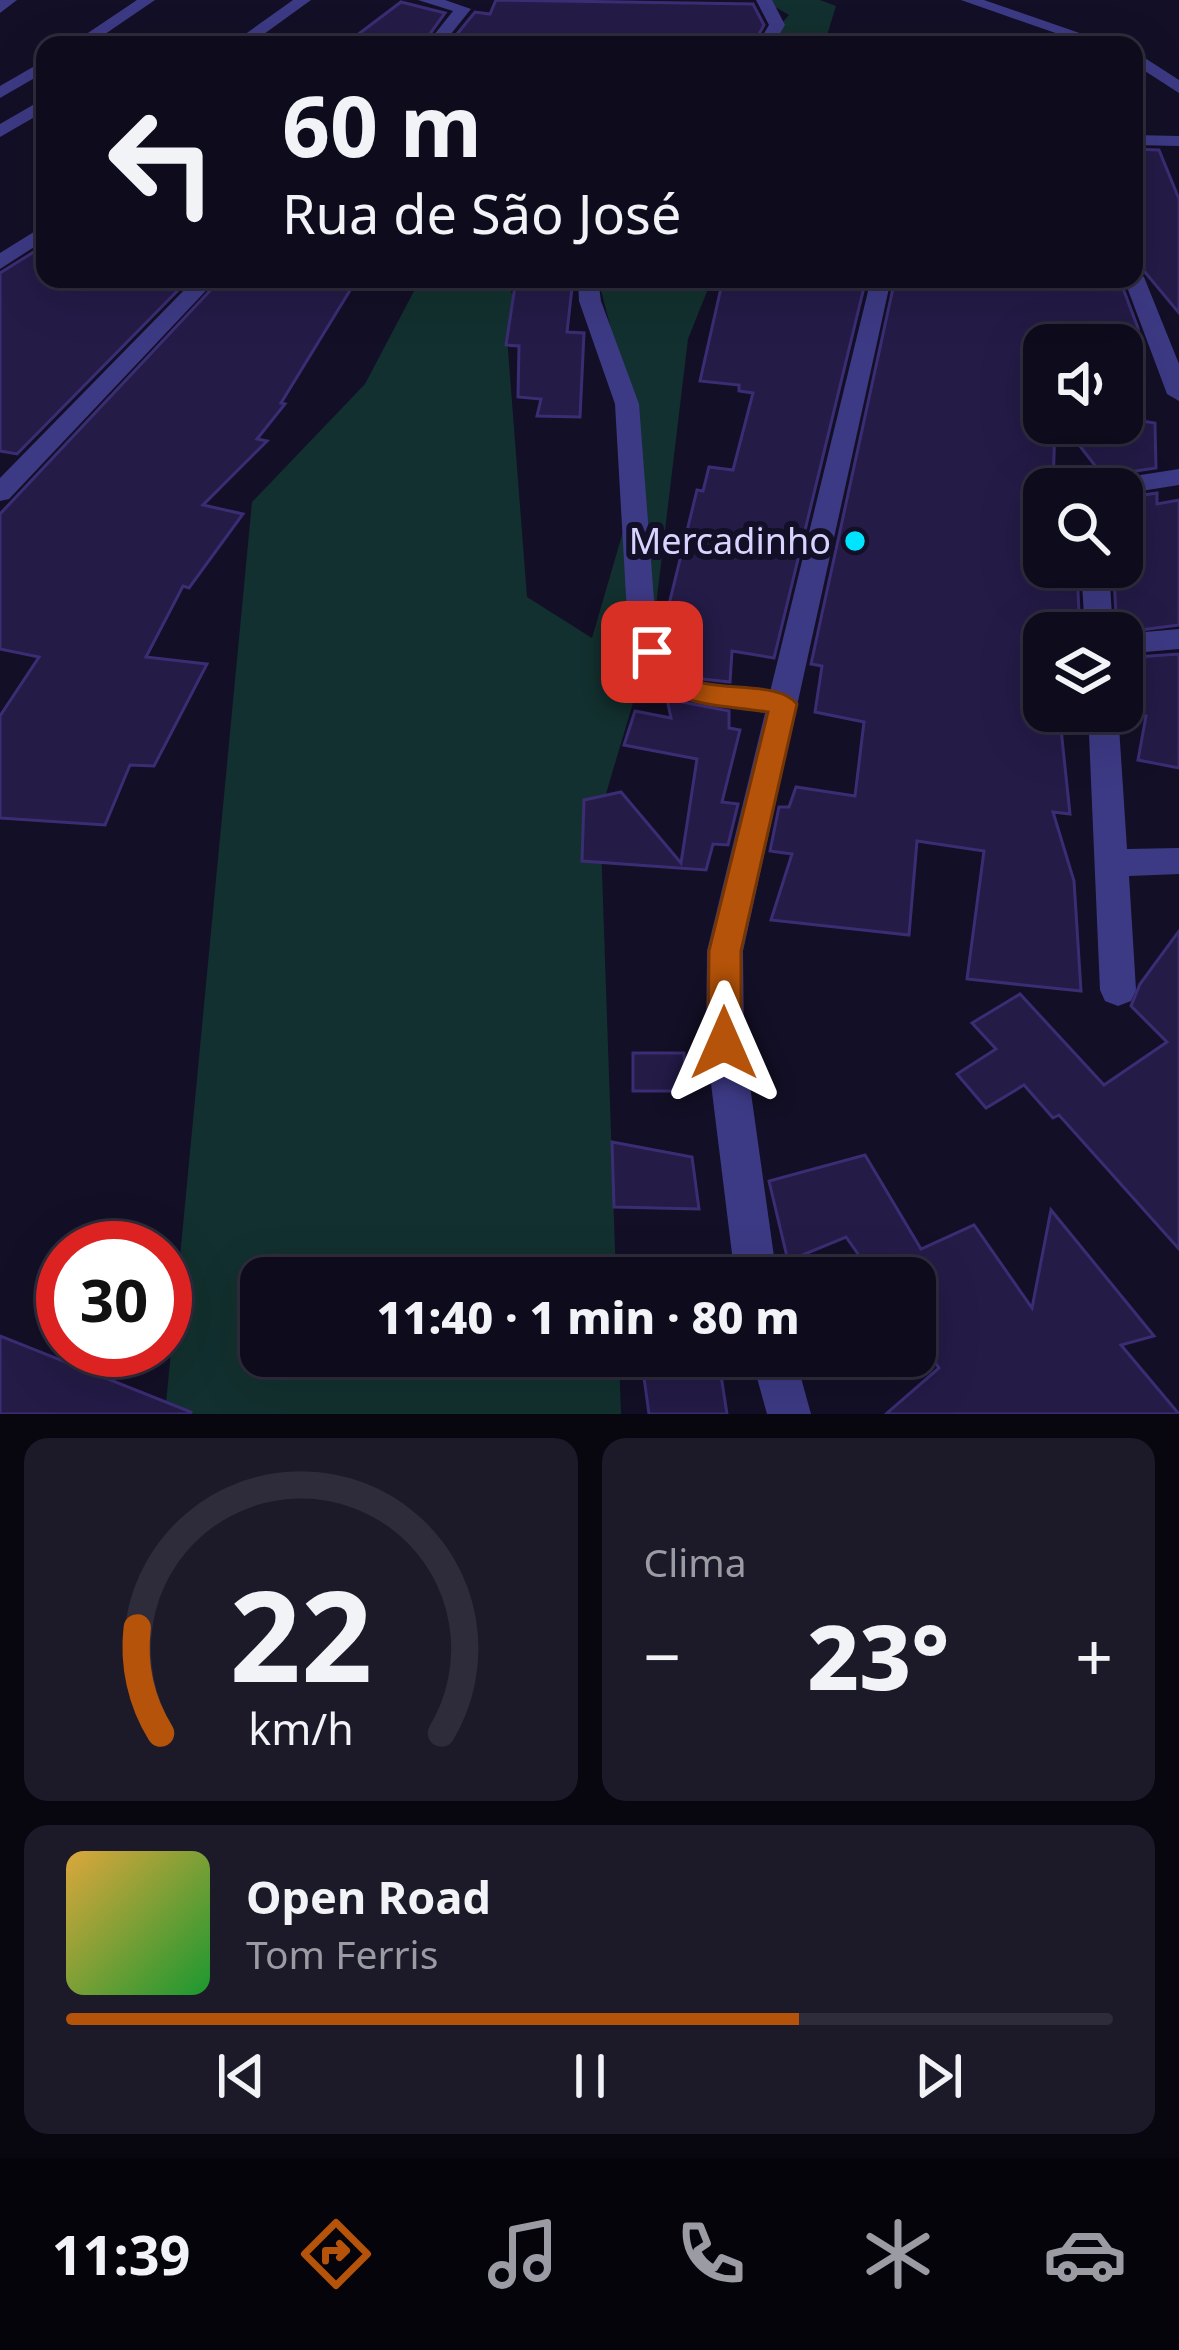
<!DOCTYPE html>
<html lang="pt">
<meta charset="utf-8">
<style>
:root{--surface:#0e0b1c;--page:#1c1929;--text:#f1f3f6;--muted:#9b9ba3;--line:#2e2b3b;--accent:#b45309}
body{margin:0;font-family:"Noto Sans",sans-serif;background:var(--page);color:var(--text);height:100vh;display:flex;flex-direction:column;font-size:45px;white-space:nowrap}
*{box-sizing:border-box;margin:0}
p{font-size:39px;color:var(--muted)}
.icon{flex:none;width:66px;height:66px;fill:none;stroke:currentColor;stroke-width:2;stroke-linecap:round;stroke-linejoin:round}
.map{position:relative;height:1414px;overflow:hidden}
.side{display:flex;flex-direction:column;gap:24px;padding:24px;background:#08060f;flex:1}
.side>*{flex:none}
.guide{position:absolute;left:36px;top:36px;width:1107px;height:252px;border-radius:24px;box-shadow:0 12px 48px #0002,0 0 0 3px var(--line);background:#0e0b1c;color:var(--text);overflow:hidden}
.controls{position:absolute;left:1023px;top:324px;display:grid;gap:24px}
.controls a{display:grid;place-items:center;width:120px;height:120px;border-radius:24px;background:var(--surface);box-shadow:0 12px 48px #0002,0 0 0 3px var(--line);font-size:60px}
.speed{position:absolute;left:36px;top:1221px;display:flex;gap:24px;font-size:60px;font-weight:700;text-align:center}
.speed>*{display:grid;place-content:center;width:156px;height:156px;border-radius:50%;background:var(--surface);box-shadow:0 12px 48px #0002,0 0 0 3px var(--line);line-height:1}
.speed .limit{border:18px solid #d22;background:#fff;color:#111}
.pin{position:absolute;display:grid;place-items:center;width:102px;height:102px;color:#fff;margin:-51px;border-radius:24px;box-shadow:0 6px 18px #0006}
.me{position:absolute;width:132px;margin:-66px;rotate:0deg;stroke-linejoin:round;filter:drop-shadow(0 0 9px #0008)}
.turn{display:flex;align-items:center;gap:42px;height:252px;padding:0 48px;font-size:54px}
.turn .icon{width:156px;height:156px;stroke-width:2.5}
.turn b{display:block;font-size:84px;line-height:102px}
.big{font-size:90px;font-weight:800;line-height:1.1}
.side .tile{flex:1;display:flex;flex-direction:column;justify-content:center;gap:18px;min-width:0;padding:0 42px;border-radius:24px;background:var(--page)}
.side .dial{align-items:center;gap:0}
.dial svg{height:312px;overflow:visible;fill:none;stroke:var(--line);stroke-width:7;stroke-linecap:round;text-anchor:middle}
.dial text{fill:var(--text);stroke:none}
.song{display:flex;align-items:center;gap:36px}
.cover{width:144px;height:144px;border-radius:18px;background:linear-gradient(135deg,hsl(40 70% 55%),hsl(130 70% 35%))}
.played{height:12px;border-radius:6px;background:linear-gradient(90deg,var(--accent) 70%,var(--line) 70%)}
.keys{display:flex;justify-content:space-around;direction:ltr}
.heat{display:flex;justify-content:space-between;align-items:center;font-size:66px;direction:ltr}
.side .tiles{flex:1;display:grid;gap:24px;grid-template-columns:1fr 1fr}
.tile:last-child{grid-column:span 2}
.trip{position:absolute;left:240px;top:1257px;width:696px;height:120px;border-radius:24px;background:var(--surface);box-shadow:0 12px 48px #0002,0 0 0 3px var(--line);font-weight:800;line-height:120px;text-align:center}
.tabs{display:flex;height:192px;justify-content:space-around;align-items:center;background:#06040b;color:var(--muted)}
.tabs .icon{width:84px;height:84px}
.tabs .current{color:var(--accent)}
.tabs b{font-size:54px;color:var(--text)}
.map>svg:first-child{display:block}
.green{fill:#12302f}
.building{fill:#241b47;stroke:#3b2d73;stroke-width:3}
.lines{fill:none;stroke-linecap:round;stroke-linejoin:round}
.minor{fill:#3d3a85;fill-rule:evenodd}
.route{fill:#b45309;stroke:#753606;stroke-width:3}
.poi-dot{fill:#00e5ff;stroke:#130f26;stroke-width:4.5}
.labels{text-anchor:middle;stroke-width:12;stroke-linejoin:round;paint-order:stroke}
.poi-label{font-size:36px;fill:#d9d4ff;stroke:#130f26;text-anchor:end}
</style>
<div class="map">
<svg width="1179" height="1414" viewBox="0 0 1179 1414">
<rect width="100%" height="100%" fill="#130f26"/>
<!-- green -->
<g class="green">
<polygon points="763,0 820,0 836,6 824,45 762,45 789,15"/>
<polygon points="411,279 507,279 513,297 507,337 527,597 592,638 629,511 610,325 598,279 712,279 688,339 652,639 600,814 616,1278 261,1278 261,1356 619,1356 621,1414 165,1414 252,502 365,384 414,291"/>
</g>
<!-- building -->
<g class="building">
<polygon points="496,0 753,4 764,25 753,45 448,45 475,12 490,14"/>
<polygon points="401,2 445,13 422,45 344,45"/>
<polygon points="1134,149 1159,150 1179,199 1179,313 1134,259"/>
<polygon points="45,245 45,279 189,279 17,454 0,451 0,273"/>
<polygon points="221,279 357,279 281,403 285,404 257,439 267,441 203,505 243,514 189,588 183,586 146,657 207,664 154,766 130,765 105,825 0,818 0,716 39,657 0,649 0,514"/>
<polygon points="723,279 866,279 774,658 732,651 730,682 702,679 679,665 664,625 697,490 703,491 709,467 733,470 753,393 739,391 739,385 700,381"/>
<polygon points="895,279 1121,283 1138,328 1140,345 1044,345 1044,423 1055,423 1053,489 1044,487 1044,567 1077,571 1080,633 1044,633 1044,728 1061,729 1070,814 1053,812 1074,881 1081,991 967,979 984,851 917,841 909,935 771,920 792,854 770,851 779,807 789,807 796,787 855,796 864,722 815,712 822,666 811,664"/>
<polygon points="515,286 572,288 567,332 584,333 580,417 537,416 541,399 518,397 519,346 506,345"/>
<polygon points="1122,418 1155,423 1156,468 1103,476 1062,423 1122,423"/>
<polygon points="1157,493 1157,504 1179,500 1179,625 1117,633 1114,578 1122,580 1122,498"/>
<polygon points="1179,654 1179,768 1138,760 1146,716 1126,712 1122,668 1122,658"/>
<polygon points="667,699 729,711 729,728 740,730 722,802 738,804 728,845 713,844 706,870 582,861 584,800 621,792 681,863 697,759 624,745 635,711 671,718"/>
<polygon points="1179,931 1179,1249 1059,1115 1053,1118 1024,1085 986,1108 957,1074 996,1049 972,1023 1020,994 1104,1085 1167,1042 1131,1006 1140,984"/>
<polygon points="633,1053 684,1053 686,1091 633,1091"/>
<polygon points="612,1142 692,1157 699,1209 614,1207"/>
<polygon points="865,1155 921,1249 974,1225 1032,1308 1051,1210 1154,1336 1121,1345 1179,1414 886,1414 939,1368 915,1334 915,1278 875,1278 846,1237 788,1261 769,1181"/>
<polygon points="0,1336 191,1412 190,1414 0,1414"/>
<polygon points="641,1356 718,1356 727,1414 649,1414"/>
</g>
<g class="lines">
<!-- minor -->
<g class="minor">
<polygon points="0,0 17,0 0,13"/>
<polygon points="137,0 155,0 89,45 70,45"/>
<polygon points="293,0 311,0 249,45 230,45"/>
<polygon points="418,0 445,0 471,9 442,45 426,45 453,11"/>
<polygon points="756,0 772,0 785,25 773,45 757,45 769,25"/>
<polygon points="961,0 984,0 1114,45 1090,45"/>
<polygon points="1134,51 1179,80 1179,93 1134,64"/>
<polygon points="45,60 45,72 0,98 0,86"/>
<polygon points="45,98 45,111 0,137 0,124"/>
<polygon points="1134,135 1179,136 1179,146 1134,145"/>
<polygon points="45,225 45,240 0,269 0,253"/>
<polygon points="1134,271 1144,277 1179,364 1179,401 1167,394 1124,279 1134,279"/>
<polygon points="195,279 217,279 9,499 0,501 0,478"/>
<polygon points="578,279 598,279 601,301 639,404 655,613 675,668 700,683 770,692 871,279 891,279 743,951 744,1043 777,1278 735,1278 706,1043 707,951 765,713 671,697 647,674 627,613 615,404 579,301"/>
<polygon points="1179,469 1179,485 1122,494 1122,489 1089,489 1102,481"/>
<polygon points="1081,567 1109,567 1113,633 1085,633"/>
<polygon points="1179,629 1179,649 1122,654 1122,634"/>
<polygon points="1088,711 1118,711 1127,849 1179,848 1179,874 1129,876 1136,990 1131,1001 1118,1006 1105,1001 1100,990"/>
<polygon points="751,1356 795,1356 811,1414 767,1414"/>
</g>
</g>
<!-- route -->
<path class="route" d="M652,643L662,646C667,654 670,665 677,671C704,697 776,677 797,704L741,951V1043L736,1054L724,1058L713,1054L708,1043L709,951L768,712C712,703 665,710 639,652Z"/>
<!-- markers -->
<circle class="poi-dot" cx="855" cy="541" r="12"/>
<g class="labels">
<!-- poi labels -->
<g class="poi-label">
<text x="831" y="554">Mercadinho</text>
</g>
</g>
</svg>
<div class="controls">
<a><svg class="icon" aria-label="sound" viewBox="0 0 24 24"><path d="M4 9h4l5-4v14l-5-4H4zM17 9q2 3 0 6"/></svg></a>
<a><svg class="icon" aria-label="search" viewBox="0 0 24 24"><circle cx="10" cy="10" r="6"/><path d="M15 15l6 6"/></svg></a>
<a><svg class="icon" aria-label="layers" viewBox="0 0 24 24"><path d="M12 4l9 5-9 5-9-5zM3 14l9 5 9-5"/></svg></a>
</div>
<div class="speed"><div class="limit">30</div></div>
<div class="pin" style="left:652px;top:652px;background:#d93025"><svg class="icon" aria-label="arrive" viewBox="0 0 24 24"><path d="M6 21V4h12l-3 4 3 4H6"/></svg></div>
<svg class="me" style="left:724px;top:1043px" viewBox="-20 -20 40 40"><path d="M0-17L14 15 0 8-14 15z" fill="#b45309" stroke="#fff" stroke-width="4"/></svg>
<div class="trip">11:40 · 1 min · 80 m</div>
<div class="guide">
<div class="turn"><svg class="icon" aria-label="left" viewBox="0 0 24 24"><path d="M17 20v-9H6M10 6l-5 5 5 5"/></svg><div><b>60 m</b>Rua de São José</div></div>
</div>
</div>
<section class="side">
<div class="tiles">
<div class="tile dial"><svg viewBox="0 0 100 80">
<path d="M14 69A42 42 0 1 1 86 69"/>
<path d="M14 69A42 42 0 0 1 8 42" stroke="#b45309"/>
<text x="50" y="56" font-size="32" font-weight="700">22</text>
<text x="50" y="72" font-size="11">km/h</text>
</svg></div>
<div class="tile"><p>Clima</p>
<div class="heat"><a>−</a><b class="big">23°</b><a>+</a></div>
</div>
<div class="tile">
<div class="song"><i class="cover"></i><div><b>Open Road</b><p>Tom Ferris</p></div></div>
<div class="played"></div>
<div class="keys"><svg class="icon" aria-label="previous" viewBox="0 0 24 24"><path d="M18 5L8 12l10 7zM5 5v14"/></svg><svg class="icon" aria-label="pause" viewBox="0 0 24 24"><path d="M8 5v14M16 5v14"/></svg><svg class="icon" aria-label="next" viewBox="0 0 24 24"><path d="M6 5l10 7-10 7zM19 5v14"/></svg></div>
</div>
</div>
</section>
<nav class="tabs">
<b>11:39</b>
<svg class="icon current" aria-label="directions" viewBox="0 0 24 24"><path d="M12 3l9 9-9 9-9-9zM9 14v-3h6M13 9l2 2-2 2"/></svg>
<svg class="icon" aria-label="music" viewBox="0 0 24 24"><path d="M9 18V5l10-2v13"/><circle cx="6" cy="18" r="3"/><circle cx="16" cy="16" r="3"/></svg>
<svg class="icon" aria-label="phone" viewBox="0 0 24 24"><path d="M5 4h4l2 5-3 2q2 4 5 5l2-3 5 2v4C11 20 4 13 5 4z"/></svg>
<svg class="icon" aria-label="climate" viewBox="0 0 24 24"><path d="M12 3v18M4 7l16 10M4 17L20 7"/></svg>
<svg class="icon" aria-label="car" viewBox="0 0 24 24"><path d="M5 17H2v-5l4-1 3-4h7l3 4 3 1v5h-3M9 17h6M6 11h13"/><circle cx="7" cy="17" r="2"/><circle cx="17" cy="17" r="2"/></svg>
</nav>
